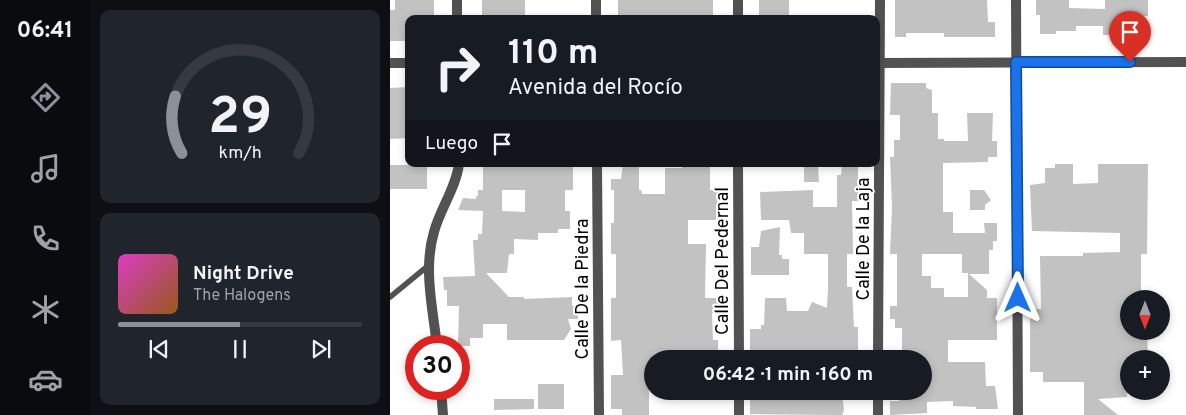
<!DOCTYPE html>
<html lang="es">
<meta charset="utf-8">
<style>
:root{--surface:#171b24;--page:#20242c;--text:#f1f3f6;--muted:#9ea1a6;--line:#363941;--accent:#8c9099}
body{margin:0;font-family:Overpass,sans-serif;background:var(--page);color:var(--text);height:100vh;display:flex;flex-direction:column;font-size:19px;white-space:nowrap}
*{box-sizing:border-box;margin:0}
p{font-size:16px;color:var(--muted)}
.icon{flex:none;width:28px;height:28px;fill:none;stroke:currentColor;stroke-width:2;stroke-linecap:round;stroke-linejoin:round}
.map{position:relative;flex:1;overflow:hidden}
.sheet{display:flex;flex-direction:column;gap:10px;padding:10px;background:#0d0f14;width:300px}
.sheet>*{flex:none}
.guide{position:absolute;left:15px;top:15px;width:475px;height:152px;border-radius:10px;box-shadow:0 2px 8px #0003;background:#171b24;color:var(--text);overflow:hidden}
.needle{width:32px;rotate:180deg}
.controls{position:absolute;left:730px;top:290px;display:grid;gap:10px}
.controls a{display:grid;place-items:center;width:50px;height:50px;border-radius:50%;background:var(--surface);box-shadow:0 2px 8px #0003;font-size:25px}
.speed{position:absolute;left:15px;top:335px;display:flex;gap:10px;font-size:25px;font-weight:700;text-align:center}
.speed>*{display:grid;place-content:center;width:65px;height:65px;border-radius:50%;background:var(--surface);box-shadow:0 2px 8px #0003;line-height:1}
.speed .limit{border:8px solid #d22;background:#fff;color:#111}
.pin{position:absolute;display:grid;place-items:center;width:42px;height:42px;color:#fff;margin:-51px -21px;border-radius:50% 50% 50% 0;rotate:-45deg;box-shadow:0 0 5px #0007}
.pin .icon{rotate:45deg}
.me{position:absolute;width:55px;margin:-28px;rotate:0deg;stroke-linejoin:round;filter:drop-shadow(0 0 4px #0008)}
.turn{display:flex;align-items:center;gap:18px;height:105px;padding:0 20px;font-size:22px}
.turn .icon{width:65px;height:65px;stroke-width:2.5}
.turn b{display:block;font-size:35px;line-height:42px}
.then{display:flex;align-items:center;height:48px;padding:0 20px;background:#0003;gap:10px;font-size:19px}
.sheet .widget{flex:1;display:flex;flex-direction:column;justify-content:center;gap:8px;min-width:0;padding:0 18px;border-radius:10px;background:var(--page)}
.sheet .dial{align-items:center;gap:0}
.dial svg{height:130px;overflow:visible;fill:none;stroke:var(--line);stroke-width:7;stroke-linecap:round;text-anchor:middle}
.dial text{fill:var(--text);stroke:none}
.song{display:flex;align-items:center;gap:15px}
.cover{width:60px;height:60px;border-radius:8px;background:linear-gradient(135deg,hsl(310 70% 55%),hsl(30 70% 35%))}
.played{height:5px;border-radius:2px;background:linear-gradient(90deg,var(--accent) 50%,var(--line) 50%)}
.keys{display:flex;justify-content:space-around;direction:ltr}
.trip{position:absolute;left:254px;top:350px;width:288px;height:50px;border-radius:25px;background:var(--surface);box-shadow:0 2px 8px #0003;font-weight:700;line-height:50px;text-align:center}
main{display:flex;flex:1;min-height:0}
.dock{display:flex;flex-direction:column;width:90px;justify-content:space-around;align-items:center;background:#090b0e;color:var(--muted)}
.dock .icon{width:35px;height:35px}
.dock .selected{color:var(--accent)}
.dock b{font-size:22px;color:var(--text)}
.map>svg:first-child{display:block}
.building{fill:#c2c2c2;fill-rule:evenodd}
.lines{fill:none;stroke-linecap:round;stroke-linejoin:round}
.service{stroke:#525252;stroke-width:5.5}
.minor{stroke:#525252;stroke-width:10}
.route-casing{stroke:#114b97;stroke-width:12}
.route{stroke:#1a73e8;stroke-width:9}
.labels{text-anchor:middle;stroke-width:4;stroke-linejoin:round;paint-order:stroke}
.street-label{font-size:18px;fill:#000;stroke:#fff}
</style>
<main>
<nav class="dock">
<b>06:41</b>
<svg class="icon selected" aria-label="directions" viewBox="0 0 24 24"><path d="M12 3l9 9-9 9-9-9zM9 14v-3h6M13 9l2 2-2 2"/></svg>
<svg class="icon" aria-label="music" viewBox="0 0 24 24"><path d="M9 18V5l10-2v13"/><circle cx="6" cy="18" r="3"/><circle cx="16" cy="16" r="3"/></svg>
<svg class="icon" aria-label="phone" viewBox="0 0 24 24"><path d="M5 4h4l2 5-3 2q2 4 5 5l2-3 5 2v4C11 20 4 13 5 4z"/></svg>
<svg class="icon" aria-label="climate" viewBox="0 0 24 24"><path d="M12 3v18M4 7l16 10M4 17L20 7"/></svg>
<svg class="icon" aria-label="car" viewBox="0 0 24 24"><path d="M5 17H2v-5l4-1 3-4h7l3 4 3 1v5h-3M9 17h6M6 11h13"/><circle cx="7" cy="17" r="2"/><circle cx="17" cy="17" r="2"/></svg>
</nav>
<section class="sheet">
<div class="widget dial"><svg viewBox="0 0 100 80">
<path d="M14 69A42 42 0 1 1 86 69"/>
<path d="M14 69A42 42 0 0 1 10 34" stroke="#8c9099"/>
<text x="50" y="56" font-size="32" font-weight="700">29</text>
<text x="50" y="72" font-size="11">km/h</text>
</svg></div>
<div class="widget">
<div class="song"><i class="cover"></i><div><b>Night Drive</b><p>The Halogens</p></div></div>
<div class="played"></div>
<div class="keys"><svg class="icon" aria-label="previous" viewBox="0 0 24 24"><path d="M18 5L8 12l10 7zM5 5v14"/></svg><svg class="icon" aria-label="pause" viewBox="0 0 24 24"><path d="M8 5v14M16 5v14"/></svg><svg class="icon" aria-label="next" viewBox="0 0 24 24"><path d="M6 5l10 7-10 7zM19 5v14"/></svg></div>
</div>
</section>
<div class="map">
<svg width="796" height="415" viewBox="0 0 796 415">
<rect width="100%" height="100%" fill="#fff"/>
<!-- building -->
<g class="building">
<polygon points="5,0 44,0 44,19 19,19 19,41 0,41 0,10 5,10"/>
<rect x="92" y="0" width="43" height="19"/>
<rect x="228" y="0" width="95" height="19"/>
<polygon points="369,0 399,0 399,19 369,18"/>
<polygon points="505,0 597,0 598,22 605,22 605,37 554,37 554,33 516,33 516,37 505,37"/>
<polygon points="646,0 679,0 679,8 715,9 715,0 758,0 758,16 746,16 746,32 724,32 724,35 713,35 713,26 686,26 686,31 666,31 666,34 650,34 650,15 646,15"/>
<path d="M501,83H536V88L542,90V113H548V139H554V141H578L577,113H603L602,141H607V157H598V162L553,163V212H563V233H595L594,223H607V241H603V250H599V274H579L597,290V298H607V340H558V362H595L596,386H605L608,409H586V407L563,406V401L537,402V413L500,415V401H509V391H532V359H512V328H505V319H500V306H507V254H500L502,207L500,157H504V140H510V115H500ZM532,254H572V273H578V297H554V288H541V276H532Z"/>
<polygon points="19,87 19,138 0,139 0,88"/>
<path d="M93,164H183V190H175V211H180V229H168V233H148V240L124,239V254H119L117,273H96L119,297H134V299L182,297V306H188V319H178L181,329L174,340H117V324H93V338H80V346H68L69,306H57V290H54L53,277L85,276L83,240H88V234H92L93,211L68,210L73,198L86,199V196H88V190H93ZM112,190H135V212L112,211Z"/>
<polygon points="233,164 249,164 249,190 251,190 252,194 275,194 275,168 292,168 292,164 316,164 316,166 320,166 320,190 328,190 326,220 298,220 298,244 316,244 315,298 328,298 328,314 322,313 323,340 328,340 328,359 262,359 262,380 259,380 259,415 232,415 232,409 221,409 221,375 233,375 231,340 221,341 221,298 226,298 226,254 221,254 221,223 224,223 224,190 221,190 221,179 231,179"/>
<polygon points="452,164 468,165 468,201 462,201 463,254 457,254 457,287 462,287 464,327 468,327 468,359 360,359 360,329 371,329 371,325 374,325 375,298 396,298 397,311 418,311 422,302 437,308 438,289 438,254 414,254 414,233 401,233 399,220 371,220 370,192 423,190 423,207 447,207 447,175 451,175"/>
<polygon points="665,164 683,164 683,184 708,183 708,164 758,164 757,254 751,254 751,299 739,299 739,331 757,331 758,359 739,359 737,397 708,399 728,415 694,415 694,382 653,382 653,372 640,372 640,309 651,309 650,256 693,256 693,253 730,252 730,233 642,231 640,185 655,183 655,168 665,168"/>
<rect x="0" y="165" width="37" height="24"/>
<polygon points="414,165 428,165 429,182 414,182"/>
<polygon points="580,190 594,190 601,200 595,205 595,210 580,210"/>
<polygon points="390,227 389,255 392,255 392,259 399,259 399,275 361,275 361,247 369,247 371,231"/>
<rect x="148" y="384" width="26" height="25"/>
<polygon points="376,391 452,391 454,411 452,415 360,414 360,400 375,400"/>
<polygon points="104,399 144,399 144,409 104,410"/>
</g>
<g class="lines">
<!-- service -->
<polyline class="service" points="0,297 39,265"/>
<!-- minor -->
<g class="minor">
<polyline points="67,0 67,19"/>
<polyline points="206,0 206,19"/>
<polyline points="348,0 348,19"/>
<polyline points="626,0 628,415"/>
<polyline points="0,63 19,63"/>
<polyline points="486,63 796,62"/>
<polyline points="207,164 209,415"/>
<polyline points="348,164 349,359"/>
<path d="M47,346C43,310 33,268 44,232C50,209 66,188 69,164"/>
<polyline points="488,359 490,0"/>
<polyline points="51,389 53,415"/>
<polyline points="349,391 349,415"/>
<polyline points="488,415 488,391"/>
</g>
</g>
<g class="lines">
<!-- route casing -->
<g class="route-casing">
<polyline id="route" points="628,298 626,62 740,62"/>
</g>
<!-- route -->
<use href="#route" class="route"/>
</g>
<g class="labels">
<!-- street labels -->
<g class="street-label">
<text transform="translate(473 239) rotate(-90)" y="6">Calle De la Laja</text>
<text transform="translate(332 261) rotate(-90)" y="6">Calle Del Pedernal</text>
<text transform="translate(192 289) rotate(-90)" y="6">Calle De la Piedra</text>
</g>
</g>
</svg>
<div class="controls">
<a><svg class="needle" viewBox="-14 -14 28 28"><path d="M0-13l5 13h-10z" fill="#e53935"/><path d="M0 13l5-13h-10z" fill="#9ea1a6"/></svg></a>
<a>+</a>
</div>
<div class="speed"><div class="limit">30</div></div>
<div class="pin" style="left:740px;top:62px;background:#d93025"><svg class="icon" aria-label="arrive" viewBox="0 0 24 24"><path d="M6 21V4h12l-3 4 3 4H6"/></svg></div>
<svg class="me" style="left:628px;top:298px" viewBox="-20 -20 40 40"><path d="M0-17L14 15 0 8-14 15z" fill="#1a73e8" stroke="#fff" stroke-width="4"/></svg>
<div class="trip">06:42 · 1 min · 160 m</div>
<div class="guide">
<div class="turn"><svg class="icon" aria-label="right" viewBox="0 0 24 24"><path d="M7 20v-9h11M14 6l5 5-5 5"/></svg><div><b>110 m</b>Avenida del Rocío</div></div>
<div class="then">Luego<svg class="icon" aria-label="arrive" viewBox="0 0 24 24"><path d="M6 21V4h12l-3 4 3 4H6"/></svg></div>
</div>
</div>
</main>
